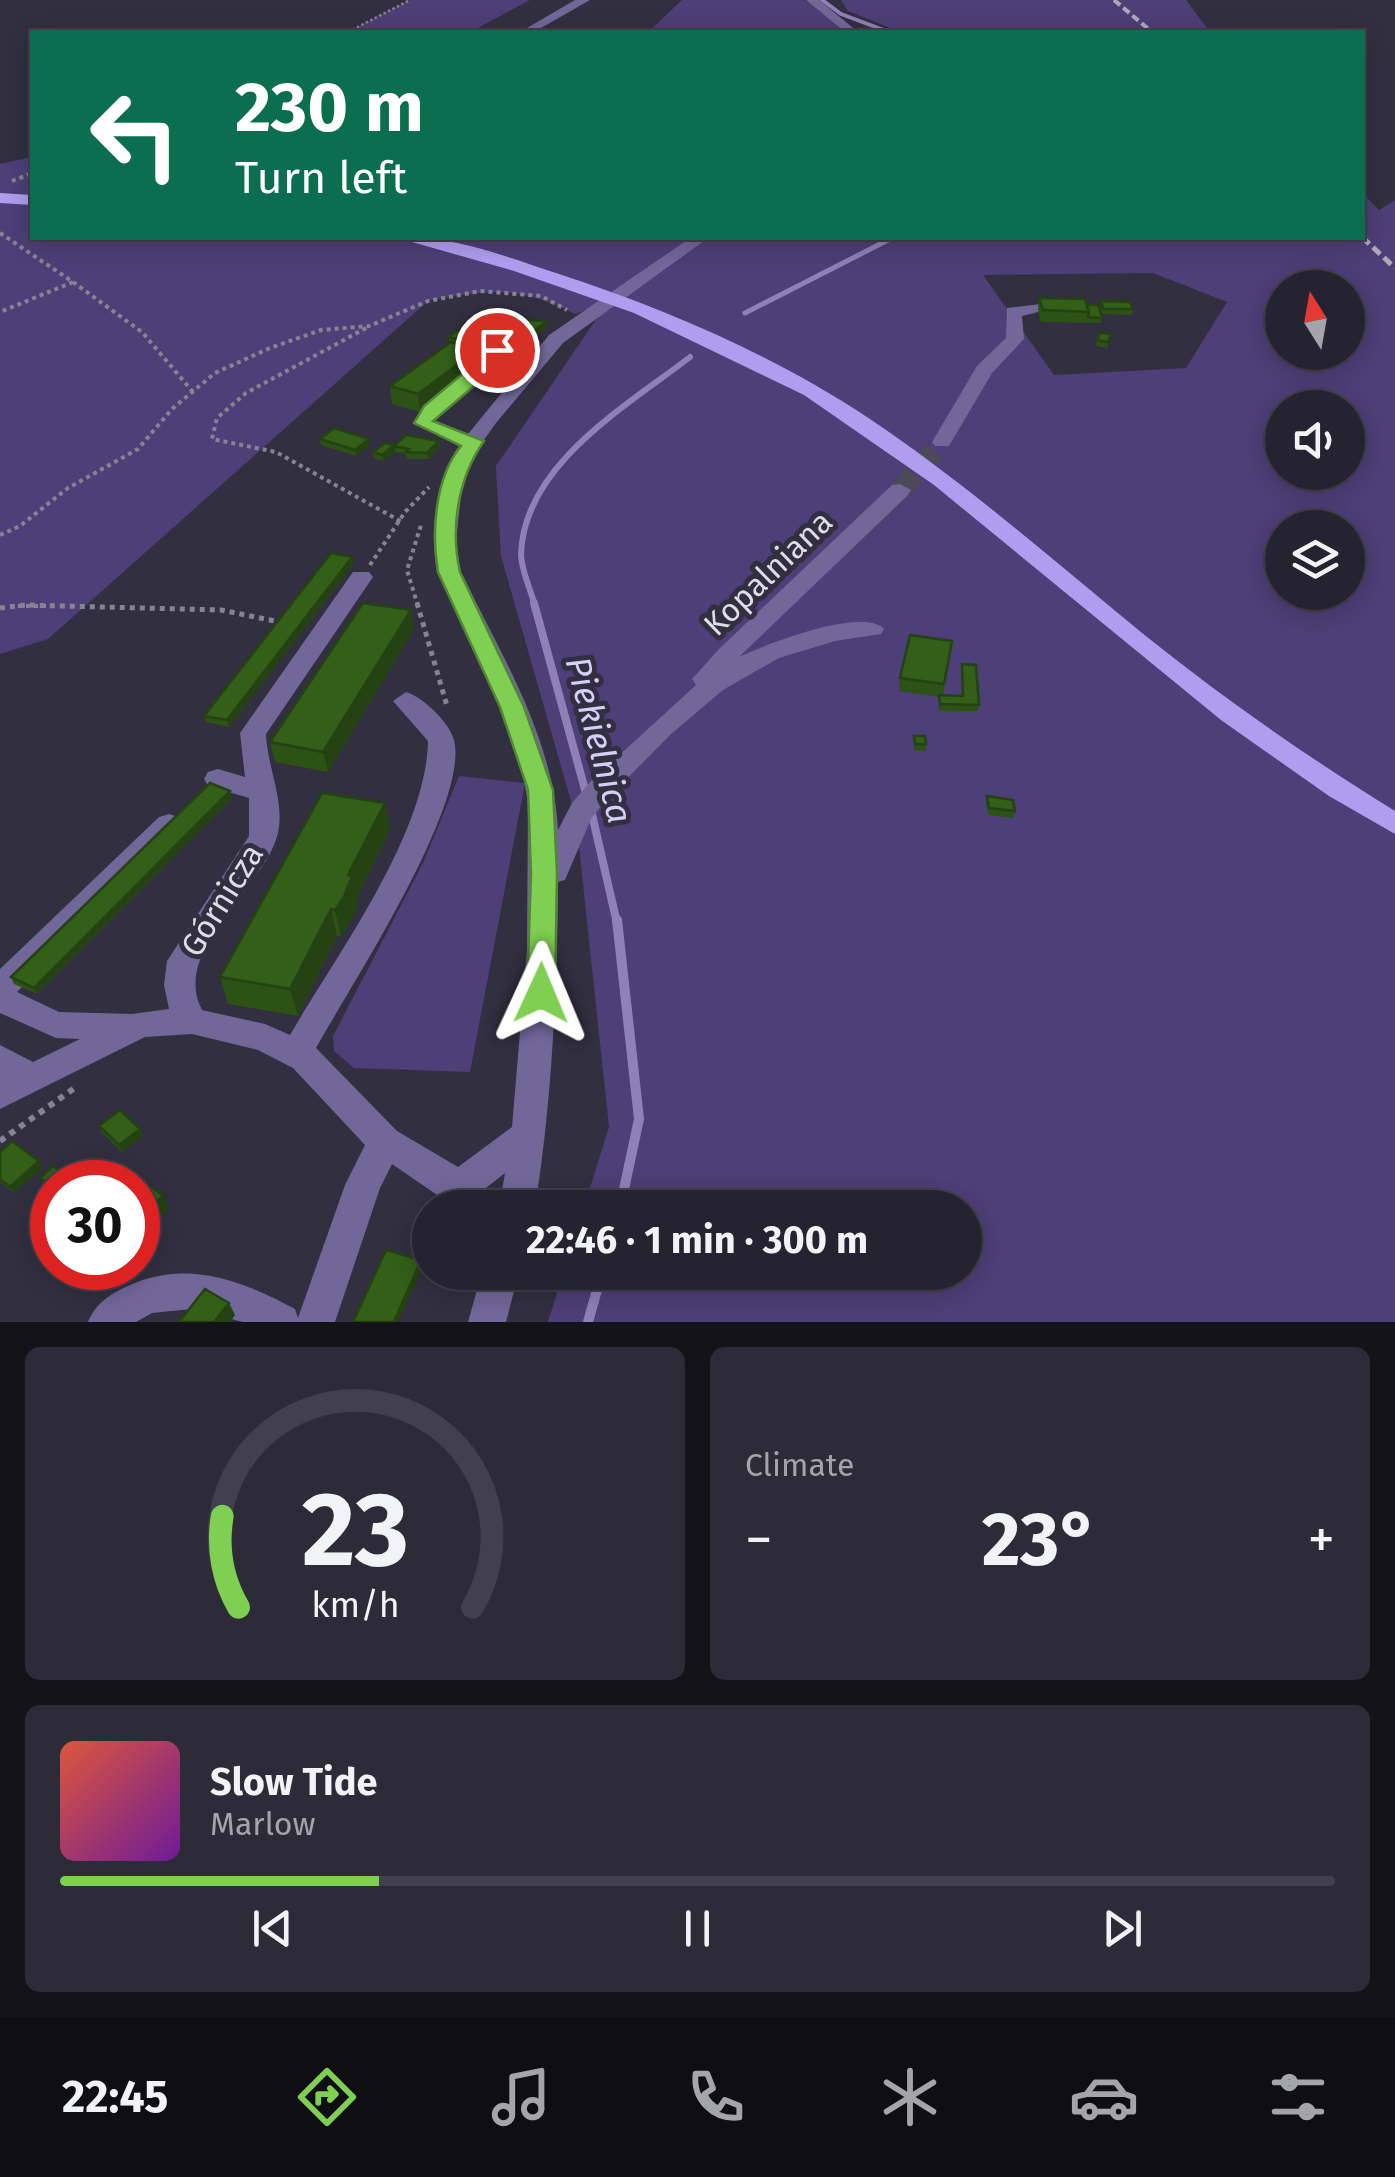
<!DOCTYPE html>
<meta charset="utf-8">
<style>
:root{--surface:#262330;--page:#2e2b38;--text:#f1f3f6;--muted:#a4a4ab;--line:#42404c;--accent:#7fd052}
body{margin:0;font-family:"Fira Sans",sans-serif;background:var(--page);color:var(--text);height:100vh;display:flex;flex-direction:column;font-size:38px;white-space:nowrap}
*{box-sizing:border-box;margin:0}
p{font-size:32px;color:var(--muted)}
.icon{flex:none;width:55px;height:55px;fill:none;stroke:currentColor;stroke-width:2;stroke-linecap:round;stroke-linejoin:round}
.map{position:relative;height:1322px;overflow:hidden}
.panel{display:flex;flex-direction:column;gap:25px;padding:25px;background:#15131a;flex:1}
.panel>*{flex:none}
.banner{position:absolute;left:30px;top:30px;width:1335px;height:210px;border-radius:0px;box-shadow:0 5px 25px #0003,0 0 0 2px var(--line);background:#0b6e4f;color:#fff;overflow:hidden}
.needle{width:65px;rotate:349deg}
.fabs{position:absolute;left:1265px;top:270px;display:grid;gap:20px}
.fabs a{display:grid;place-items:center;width:100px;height:100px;border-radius:50%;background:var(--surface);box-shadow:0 5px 25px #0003,0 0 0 2px var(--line);font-size:50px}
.speed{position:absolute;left:30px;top:1160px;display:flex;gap:20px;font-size:50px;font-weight:700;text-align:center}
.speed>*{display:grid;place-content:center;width:130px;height:130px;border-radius:50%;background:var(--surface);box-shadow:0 5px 25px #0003,0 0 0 2px var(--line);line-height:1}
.speed .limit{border:15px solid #d22;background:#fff;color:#111}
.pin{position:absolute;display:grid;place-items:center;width:85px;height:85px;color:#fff;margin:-42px;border:5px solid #fff;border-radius:50%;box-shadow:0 2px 10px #0007}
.me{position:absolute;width:110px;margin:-55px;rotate:1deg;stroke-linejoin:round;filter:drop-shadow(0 0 8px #0008)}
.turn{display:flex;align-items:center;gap:35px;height:210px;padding:0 40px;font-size:45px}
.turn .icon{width:130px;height:130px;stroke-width:2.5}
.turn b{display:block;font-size:70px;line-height:85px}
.big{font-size:75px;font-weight:700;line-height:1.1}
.panel .tile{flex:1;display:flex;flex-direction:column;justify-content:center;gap:15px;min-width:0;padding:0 35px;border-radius:15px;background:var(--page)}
.panel .dial{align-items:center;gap:0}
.dial svg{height:260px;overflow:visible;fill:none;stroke:var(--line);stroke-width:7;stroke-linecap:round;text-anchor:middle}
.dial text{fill:var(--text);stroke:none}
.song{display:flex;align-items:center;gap:30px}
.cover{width:120px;height:120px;border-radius:15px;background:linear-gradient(135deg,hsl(10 70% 55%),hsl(280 70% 35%))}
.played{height:10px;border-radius:5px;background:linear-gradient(90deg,var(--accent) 25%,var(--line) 25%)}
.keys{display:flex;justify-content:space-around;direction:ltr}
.heat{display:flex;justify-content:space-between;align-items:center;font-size:55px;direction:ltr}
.panel .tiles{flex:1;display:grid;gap:25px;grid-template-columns:1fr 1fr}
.tile:last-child{grid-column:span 2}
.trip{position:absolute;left:412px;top:1190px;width:570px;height:100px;border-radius:50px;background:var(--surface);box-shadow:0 5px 25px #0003,0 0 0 2px var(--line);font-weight:700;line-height:100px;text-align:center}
.tabs{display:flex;height:160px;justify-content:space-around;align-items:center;background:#0f0e13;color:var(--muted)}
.tabs .icon{width:70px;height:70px}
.tabs .current{color:var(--accent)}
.tabs b{font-size:45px;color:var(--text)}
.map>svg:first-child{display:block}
.green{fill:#4d3f77;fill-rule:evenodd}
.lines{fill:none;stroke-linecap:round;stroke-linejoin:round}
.stream-far4{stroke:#8e81b7;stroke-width:4}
.stream-far3{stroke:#8e81b7;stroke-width:5}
.stream-far2{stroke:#8e81b7;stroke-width:6}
.stream-far1{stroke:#8e81b7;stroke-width:8}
.stream{stroke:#8e81b7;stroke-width:10}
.minor-tunnel{stroke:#4c4959;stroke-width:21;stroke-dasharray:21 10;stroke-linecap:butt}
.path-far3{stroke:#868492;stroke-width:2.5;stroke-dasharray:2.5 2.5;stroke-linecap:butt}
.path-far2{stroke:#868492;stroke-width:4;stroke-dasharray:4 4;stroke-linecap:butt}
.path-far1{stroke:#868492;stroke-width:5;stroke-dasharray:5 5;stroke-linecap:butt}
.path{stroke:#868492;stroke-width:6;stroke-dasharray:6 6;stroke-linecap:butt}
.minor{fill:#716799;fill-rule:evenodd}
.major{fill:#af9eef;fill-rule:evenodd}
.rail-far1{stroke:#acaab6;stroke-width:4;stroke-dasharray:8 4;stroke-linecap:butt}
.rail{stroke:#acaab6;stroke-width:5;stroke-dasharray:10 5;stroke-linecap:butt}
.wall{fill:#2c5216}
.shaded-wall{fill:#244212}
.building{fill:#335f19;stroke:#244212;stroke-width:2.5}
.route{fill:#7fd052;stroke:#538735;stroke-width:2.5}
.labels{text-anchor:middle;stroke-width:10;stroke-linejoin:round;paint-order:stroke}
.street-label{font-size:32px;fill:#dfdde8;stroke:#322f40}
.water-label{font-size:35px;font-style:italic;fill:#d6cff8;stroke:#322f40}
</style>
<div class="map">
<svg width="1395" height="1322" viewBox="0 0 1395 1322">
<rect width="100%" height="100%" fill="#322f40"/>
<!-- green -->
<g class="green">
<polygon points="410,0 530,0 470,32 348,32"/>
<polygon points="682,0 805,0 849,32 648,32"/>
<polygon points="841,0 1186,0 1210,32 900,32 848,11"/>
<path d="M32,157V238H1362L1363,194L1379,210L1395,200V1322H548L563,1273L965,1272V1208L584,1207L609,1127L576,819L501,556L496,466L608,302L575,314C520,285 486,290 428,301L48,639L0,654V164ZM1153,273L1227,302L1186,368L1054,375L983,275ZM1282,288H1348V352H1282ZM1282,408H1348V472H1282ZM1282,528H1348V592H1282Z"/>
<polygon points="459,776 525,783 470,1072 354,1068 334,1051 333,1036 423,863"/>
</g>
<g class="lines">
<!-- stream-far4 -->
<polyline class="stream-far4" points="822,0 841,14 889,32"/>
<!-- stream-far3 -->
<polyline class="stream-far3" points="745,313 892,238"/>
<!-- stream-far2 -->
<path class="stream-far2" d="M535,606C531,590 521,570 521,554C524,464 627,406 690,357"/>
<!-- stream-far1 -->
<g class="stream-far1">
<polyline points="534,603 587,797"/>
<polyline points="591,810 617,923"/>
</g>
<!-- stream -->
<g class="stream">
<polyline points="617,920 639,1119 620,1208"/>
<polyline points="588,1322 602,1272"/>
</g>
<!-- minor-tunnel -->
<polyline class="minor-tunnel" points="900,490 942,442"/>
<!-- path-far3 -->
<polyline class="path-far3" points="348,32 410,0"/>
<!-- path-far2 -->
<g class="path-far2">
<polyline points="12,181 32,173"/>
<polyline points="0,233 73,282 0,312"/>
<polyline points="73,282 142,332 193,392"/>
<polyline points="366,328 246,393 217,418 212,439 276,452 402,522"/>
<polyline points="0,535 20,526 68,488 138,449 172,409 215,373 270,348 321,330 369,326 428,301 480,291 541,296 567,310"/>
<polyline points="370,565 405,512 429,487"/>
<polyline points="18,606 57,606"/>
<polyline points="418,606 407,570 421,525"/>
</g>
<!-- path-far1 -->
<g class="path-far1">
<polyline points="417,603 447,706"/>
<polyline points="0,608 25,605 221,610 280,622"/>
</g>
<!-- path -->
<polyline class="path" points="0,1141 76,1087"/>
<!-- minor -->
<g class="minor">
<polygon points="575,0 590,0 534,32 520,32"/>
<polygon points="806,0 819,0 858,32 845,32"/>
<path d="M690,238H708L563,343L496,423L471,458L462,488L455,548L461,572C501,655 553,736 558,830L572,803L591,781L696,685L692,679L719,649L892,485L900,484L911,490L908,495L739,657C765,645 863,606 884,629L881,634L835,641L779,658L723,690L670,735L604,802L591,819L565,880L558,882C557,992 552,1100 535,1208H499L505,1173L486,1188L499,1208H456L392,1164L380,1188L335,1322H243L192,1309L152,1313L136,1322H88C96,1303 110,1294 128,1286C185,1259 242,1280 295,1309L298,1318L345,1185L365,1145L293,1068L258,1050L192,1034L145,1037L0,1109V1045L33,1062L80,1039L56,1038L0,1013V969L159,817L169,814L179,817L183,824L179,831L17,992L59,1012L132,1014L169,1009L164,985L167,961L249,836V798L208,786L204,779L208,772L218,769L245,777L240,733L353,572H369L373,577L266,734C267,766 285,801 278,833C265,888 170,950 202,1010L265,1024L290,1035C337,954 426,835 428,741L393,701L406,692C423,697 449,722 454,740C470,804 350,987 316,1048L397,1131L458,1167L512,1127L527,949L528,802L521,767L505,717L437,572C430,533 435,480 459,446L413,423L432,399L490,346H504L506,350L435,421L468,434L549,335Z"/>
<polygon points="1041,304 1050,309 1022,316 1024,339 992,373 949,446 935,446 932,442 977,366 1006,338 1007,308"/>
<polygon points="482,1272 519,1272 506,1322 468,1322"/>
</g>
<!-- major -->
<g class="major">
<polygon points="0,193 32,195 32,205 0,203"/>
<path d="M398,238C451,234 509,258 559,274C666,309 773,355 867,417C966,483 1055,562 1147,637C1226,700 1309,758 1395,811V834L1329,796L1221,720L934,485L804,395L634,313L514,271Z"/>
</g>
<!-- rail-far1 -->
<polyline class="rail-far1" points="1114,0 1152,32"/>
<!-- rail -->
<polyline class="rail" points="1362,237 1395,268"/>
</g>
<!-- wall -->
<g class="wall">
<polygon points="1039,298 1086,305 1102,318 1101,323 1041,322 1038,309"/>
<polygon points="1101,301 1133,309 1132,315 1102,314 1100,307"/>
<polygon points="491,323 458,344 478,349 480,367 420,412 392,404 390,386 450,343 448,337"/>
<polygon points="546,327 518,351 509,348 509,343 516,336 504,333 504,328"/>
<polygon points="1111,334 1107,348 1096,346 1097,340"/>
<polygon points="320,439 370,445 356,456 321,445"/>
<polygon points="439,441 439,448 428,459 407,459 406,454 395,452 394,446"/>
<polygon points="373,452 395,452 383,461 374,458"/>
<polygon points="352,557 354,563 229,727 206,722 204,716"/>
<polygon points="411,610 414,629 328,772 275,762 270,742"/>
<polygon points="952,641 943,696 962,696 962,664 979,705 978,711 939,711 939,697 899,691 900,678"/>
<polygon points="914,736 926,744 926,751 914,750"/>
<polygon points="987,796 1015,811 1013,818 988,815 986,802"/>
<polygon points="232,798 37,994 14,984 11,977"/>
<polygon points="385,803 390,830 357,897 358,903 350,923 341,936 337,936 298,1016 228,1004 220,977"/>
<polygon points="99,1126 140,1129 143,1135 122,1152 102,1133"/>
<polygon points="0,1152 39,1161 42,1168 14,1193 0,1182"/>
<polygon points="40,1178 52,1182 52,1195 47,1191"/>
<polygon points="72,1268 113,1268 95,1286"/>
</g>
<!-- shaded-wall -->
<g class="shaded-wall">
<polygon points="490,317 491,323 457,345 456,339"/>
<polygon points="546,321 546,327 518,351 518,345"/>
<polygon points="478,349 480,367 420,412 418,394"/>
<polygon points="369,439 370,445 356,456 355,450"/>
<polygon points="439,441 439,448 428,459 427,453"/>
<polygon points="394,445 395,452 383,461 382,455"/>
<polygon points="352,557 354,563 229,727 227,720"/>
<polygon points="411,610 414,629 328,772 323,752"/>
<polygon points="230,791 232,798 37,994 34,988"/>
<polygon points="385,803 390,830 357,897 358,903 350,923 341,936 335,910 348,875"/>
<polygon points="331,909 337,936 298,1016 290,989"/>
<polygon points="140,1129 143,1135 122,1152 119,1145"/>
<polygon points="39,1161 42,1168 14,1193 10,1187"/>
<polygon points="163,1195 169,1208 138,1241 138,1222"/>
<polygon points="421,1260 423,1267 398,1322 394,1322"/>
<polygon points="94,1268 113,1268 95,1286 89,1273"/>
<polygon points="229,1303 235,1315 230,1322 214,1322"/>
</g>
<!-- building -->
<g class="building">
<polygon points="556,30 574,32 552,32"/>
<polygon points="1039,298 1085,299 1089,312 1043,310"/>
<polygon points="1101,301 1130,302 1133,309 1103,309"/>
<polygon points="1087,305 1098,305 1102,318 1088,317 1089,312"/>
<polygon points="483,315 490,317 456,339 448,337"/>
<polygon points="516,319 546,321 518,345 509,343 521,331 504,328"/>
<polygon points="1100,333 1111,334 1108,342 1097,340"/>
<polygon points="451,342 478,349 418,394 390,386"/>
<polygon points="334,428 369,439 355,450 320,439"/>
<polygon points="406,435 439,441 427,453 406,452 409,449 394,446"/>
<polygon points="385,443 394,445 382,455 373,452"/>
<polygon points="331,553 352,557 227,720 204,716"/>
<polygon points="363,603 411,610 323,752 270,742"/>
<polygon points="910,635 952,641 944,684 900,678"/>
<polygon points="962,664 976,665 979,705 940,704 939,695 963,696"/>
<polygon points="914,736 925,736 926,744 915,744"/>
<polygon points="210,783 230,791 34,988 11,977"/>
<polygon points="322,793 385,803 348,875 352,876 344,897 335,910 331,909 290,989 220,977"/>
<polygon points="987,796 1013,800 1015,811 989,808"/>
<polygon points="120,1110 140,1129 119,1145 99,1126"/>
<polygon points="12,1141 39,1161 10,1187 0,1179 0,1152"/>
<polygon points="53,1166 77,1182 52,1182 52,1186 40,1178"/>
<polygon points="93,1172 106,1182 82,1182"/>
<polygon points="130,1174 163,1195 138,1222 138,1182 122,1182"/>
<polygon points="386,1250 421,1260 394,1322 353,1322"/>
<polygon points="205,1289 229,1303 214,1322 179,1322"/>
</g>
<!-- route -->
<path class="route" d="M497,345L506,350L481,380L433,421L484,441C458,478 450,528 460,572L524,707L553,790L557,873L555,993L551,1001L541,1004L531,1001L527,993L531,873L528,790L500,707L438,572C431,533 435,477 461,446L414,423L424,406Z"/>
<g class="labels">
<!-- street labels -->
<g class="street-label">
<text transform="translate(768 573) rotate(-44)" y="11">Kopalniana</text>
<text transform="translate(222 900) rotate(-58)" y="11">Górnicza</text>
</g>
<!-- water labels -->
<g class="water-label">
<text transform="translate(599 740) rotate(75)" y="12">Piekielnica</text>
</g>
</g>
</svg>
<div class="fabs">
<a><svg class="needle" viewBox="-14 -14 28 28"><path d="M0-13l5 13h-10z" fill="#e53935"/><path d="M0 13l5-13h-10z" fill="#a4a4ab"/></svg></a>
<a><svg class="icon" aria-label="sound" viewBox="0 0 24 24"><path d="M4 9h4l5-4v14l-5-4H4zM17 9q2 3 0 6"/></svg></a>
<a><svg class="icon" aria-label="layers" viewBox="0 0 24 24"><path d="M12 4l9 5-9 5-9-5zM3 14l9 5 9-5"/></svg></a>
</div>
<div class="speed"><div class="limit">30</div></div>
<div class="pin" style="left:497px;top:350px;background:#d93025"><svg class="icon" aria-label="arrive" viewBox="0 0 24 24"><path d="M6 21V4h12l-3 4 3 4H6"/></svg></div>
<svg class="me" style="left:541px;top:993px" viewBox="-20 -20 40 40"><path d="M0-17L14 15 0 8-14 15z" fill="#7fd052" stroke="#fff" stroke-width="4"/></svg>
<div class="trip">22:46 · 1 min · 300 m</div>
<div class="banner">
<div class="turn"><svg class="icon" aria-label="left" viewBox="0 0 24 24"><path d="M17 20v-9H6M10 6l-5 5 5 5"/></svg><div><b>230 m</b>Turn left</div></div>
</div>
</div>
<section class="panel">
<div class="tiles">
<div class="tile dial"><svg viewBox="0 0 100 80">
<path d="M14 69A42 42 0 1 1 86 69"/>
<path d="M14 69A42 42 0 0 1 9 41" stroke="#7fd052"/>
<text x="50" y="56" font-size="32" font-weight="700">23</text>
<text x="50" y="72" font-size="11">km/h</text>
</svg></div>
<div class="tile"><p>Climate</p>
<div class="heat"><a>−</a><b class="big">23°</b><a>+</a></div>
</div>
<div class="tile">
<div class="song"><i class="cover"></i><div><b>Slow Tide</b><p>Marlow</p></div></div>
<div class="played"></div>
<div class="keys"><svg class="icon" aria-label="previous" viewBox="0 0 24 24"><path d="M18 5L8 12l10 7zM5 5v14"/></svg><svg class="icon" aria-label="pause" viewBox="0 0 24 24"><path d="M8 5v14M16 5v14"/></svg><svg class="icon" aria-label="next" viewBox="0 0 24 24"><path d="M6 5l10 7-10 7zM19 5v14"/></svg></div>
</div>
</div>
</section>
<nav class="tabs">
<b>22:45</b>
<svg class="icon current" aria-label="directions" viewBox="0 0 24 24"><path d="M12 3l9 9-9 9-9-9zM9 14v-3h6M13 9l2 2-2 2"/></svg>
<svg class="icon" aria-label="music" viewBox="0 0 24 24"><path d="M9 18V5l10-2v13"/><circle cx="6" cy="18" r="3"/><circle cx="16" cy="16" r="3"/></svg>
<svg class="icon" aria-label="phone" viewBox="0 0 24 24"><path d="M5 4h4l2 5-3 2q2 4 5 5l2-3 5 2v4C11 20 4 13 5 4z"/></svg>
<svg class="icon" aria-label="climate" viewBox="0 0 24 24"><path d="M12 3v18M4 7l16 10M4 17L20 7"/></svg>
<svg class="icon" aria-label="car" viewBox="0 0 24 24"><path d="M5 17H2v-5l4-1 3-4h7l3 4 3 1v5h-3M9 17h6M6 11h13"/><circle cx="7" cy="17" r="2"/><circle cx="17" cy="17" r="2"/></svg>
<svg class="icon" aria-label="filters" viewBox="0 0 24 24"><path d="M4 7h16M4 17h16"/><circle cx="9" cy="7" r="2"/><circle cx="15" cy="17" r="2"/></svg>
</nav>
